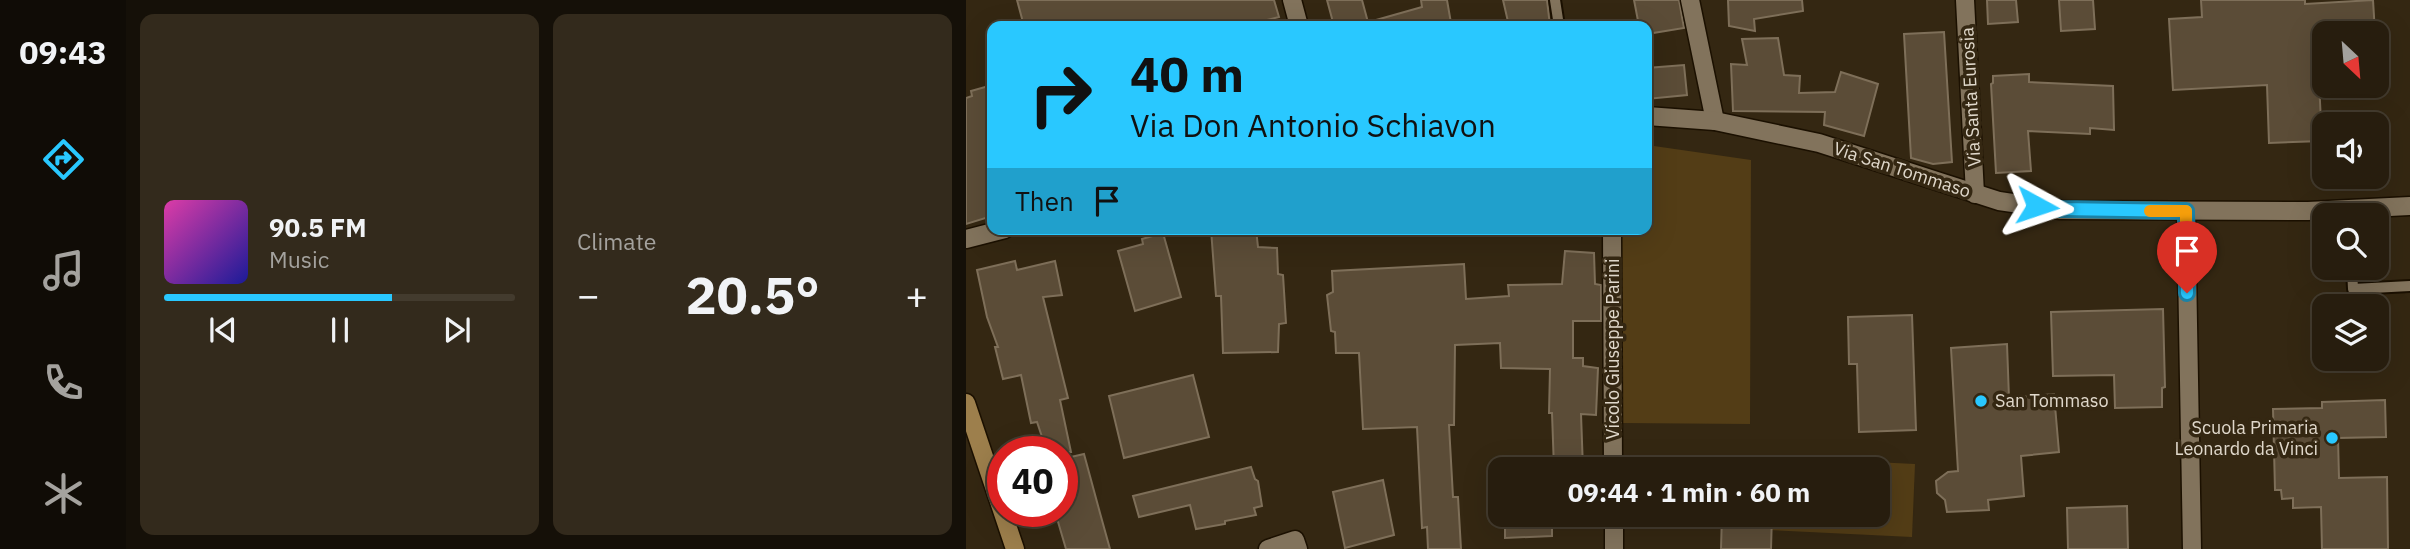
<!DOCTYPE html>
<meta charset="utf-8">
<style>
:root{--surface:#271d0e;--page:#332a1c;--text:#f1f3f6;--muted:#a4a29e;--line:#433b2e;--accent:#29c8ff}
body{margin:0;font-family:"IBM Plex Sans",sans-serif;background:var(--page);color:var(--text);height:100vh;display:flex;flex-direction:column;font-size:26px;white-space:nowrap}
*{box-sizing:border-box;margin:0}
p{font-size:23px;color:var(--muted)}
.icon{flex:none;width:38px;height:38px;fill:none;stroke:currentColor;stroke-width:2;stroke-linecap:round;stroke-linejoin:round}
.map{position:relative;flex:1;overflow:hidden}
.side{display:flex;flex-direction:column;gap:14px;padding:14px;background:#151008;width:840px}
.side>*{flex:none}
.banner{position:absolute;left:21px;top:21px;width:665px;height:214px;border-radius:14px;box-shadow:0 7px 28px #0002,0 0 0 2px var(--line);background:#29c8ff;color:#111;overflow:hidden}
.needle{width:46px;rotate:154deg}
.tools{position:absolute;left:1346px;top:21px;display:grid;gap:14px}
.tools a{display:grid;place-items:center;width:77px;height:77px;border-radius:14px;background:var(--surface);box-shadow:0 7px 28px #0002,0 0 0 2px var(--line);font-size:35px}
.speed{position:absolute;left:21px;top:436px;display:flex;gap:14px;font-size:35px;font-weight:700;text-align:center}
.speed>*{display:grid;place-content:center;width:91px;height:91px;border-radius:50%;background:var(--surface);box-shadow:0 7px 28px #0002,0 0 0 2px var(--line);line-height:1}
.speed .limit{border:10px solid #d22;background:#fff;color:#111}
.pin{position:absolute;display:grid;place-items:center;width:60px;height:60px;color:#fff;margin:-72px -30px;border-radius:50% 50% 50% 0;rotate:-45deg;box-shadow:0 0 7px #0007}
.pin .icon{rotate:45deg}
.me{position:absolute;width:77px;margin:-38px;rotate:95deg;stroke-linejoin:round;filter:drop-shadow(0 0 5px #0008)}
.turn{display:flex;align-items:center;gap:24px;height:147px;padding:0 28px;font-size:32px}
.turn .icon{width:91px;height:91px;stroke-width:2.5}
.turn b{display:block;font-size:49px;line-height:60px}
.then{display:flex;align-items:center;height:66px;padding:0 28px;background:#0003;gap:14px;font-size:26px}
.big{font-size:52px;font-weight:700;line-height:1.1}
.side .card{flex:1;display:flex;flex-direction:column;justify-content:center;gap:10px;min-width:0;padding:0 24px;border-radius:14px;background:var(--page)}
.song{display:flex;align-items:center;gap:21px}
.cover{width:84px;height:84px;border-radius:10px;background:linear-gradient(135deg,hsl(320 70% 55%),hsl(240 70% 35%))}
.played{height:7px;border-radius:4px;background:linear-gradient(90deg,var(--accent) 65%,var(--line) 65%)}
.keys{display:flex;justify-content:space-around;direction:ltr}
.heat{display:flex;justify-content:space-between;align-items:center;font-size:38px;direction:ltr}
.side .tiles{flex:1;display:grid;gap:14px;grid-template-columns:repeat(2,1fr)}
.trip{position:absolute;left:522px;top:457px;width:402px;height:70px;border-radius:14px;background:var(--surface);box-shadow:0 7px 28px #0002,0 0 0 2px var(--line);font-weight:700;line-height:70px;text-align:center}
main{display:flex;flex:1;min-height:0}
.tabs{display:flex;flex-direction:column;width:126px;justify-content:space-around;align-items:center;background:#100c06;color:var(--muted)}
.tabs .icon{width:49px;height:49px}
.tabs .selected{color:var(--accent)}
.tabs b{font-size:32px;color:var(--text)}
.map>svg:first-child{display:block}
.green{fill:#533d16}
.building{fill:#5b4c37;stroke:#7e6f59;stroke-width:2}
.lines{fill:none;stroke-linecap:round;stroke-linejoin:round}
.service-casing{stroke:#1b1000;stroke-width:14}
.minor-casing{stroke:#1b1000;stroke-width:21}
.tertiary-casing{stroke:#1b1000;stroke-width:21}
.secondary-casing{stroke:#1b1000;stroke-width:21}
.service{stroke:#82735c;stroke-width:10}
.minor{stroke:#82735c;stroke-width:18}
.tertiary{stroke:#82735c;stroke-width:18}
.secondary{stroke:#9d7f4c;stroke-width:18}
.route-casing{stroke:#1b82a6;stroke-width:18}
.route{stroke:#29c8ff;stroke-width:12}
.slow{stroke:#f59e0b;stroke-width:12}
.poi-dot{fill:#29c8ff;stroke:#342712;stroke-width:2.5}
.labels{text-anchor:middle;stroke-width:7;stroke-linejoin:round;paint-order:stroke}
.street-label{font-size:18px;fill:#e0d8cb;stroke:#342712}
.poi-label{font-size:18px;fill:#e0d8cb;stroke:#342712;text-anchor:start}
</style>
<main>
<nav class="tabs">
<b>09:43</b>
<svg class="icon selected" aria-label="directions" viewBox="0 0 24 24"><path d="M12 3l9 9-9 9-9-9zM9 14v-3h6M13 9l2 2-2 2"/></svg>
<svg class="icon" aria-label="music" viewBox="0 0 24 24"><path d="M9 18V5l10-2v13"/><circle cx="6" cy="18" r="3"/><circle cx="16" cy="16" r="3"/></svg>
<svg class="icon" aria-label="phone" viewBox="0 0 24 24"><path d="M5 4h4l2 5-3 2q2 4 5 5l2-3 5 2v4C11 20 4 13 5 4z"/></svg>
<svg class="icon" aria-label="climate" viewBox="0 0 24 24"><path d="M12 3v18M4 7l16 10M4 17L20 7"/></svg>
</nav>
<section class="side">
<div class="tiles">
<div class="card">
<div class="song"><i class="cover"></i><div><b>90.5 FM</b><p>Music</p></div></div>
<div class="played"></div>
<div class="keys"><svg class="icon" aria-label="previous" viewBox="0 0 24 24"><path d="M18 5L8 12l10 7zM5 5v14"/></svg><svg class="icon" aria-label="pause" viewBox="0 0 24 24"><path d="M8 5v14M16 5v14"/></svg><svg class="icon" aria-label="next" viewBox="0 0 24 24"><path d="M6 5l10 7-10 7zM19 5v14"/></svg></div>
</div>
<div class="card"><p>Climate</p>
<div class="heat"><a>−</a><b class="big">20.5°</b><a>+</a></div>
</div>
</div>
</section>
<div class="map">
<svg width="1444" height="549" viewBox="0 0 1444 549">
<rect width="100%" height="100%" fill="#342712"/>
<!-- green -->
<g class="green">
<polygon points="681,145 785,160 784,424 655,423 653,229 681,229"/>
<polygon points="806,457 949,464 946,537 802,530 803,515 912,514 912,469 805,469"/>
</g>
<!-- building -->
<g class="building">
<polygon points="51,0 308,0 313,17 276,26 58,26"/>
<polygon points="361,0 396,0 403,26 368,26"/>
<polygon points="455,0 481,0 485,23 468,26 411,26 410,20 456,7"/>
<polygon points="537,0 581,0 584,26 543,26"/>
<polygon points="668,0 713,0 718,28 681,34 681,26 673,26"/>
<polygon points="762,0 836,0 837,11 788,19 789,31 763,26"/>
<polygon points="1021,0 1050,0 1052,22 1022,24"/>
<polygon points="1093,0 1127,0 1129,29 1095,31"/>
<polygon points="1235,0 1339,0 1339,4 1407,0 1409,33 1358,33 1358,82 1353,82 1356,141 1303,143 1301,85 1207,90 1203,19 1236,17"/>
<polygon points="978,32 986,162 967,164 945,158 938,34"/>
<polygon points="812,38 818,75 834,76 833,93 869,92 875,72 912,84 898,136 858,125 859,112 767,111 765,64 781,65 776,39"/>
<polygon points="718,65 721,95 681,99 681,68"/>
<polygon points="1063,74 1063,82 1147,86 1148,130 1124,128 1124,134 1062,131 1065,171 1030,173 1025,84 1027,83 1027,76"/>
<polygon points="26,85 26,216 0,224 0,98 6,96 5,91"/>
<polygon points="245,229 290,229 292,247 311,248 312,274 317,275 320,323 313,324 312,352 257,353 255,296 250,296"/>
<polygon points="197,233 215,297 169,311 152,251 177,244 176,239"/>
<polygon points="599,251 628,253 629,284 635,285 635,321 607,321 607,358 617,358 617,366 632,368 630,415 615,414 617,469 588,469 586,413 583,413 584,369 535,368 534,343 489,345 488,425 483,425 487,497 492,497 495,549 462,549 461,527 456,528 451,427 397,429 393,353 370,353 369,332 365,331 361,295 367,292 366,271 498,264 500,299 543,296 542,285 596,284"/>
<polygon points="49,261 51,270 89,261 96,295 77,297 102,398 94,400 105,452 81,452 71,422 65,423 55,375 37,379 29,347 32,347 21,317 11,270"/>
<polygon points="1197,309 1199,387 1196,388 1196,407 1149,408 1148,375 1087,376 1085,312"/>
<polygon points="946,315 950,430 893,432 891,364 883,364 882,317"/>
<polygon points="1041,344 1043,398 1088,394 1093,452 1055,456 1058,496 1022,500 1023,510 981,512 979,500 971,493 970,481 982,472 992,471 985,348"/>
<polygon points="227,375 243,437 158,458 143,396"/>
<polygon points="1419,400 1420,437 1372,438 1373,478 1421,477 1422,549 1356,549 1355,507 1327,508 1327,498 1316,499 1315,490 1309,490 1307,409 1356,408 1356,402"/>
<polygon points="118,454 134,513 144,549 100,549 90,515 96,513 96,459"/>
<polygon points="285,467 289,479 292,481 296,506 288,508 290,515 259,521 259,524 230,529 224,505 173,517 167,496"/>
<polygon points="417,480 428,535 379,548 367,492"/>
<polygon points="1161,506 1162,549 1102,549 1101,508"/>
<polygon points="539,514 557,514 558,517 586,517 586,536 539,538"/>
<polygon points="756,514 806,514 805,549 755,549"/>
</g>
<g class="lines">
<!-- service casing -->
<g class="service-casing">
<g id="service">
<polyline points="589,0 593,26"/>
<polyline points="1386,268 1387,289 1444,286"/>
</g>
</g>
<!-- minor casing -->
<g class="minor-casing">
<g id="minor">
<polyline points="326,0 333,26"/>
<polyline points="724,0 749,121"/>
<polyline points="1220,211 1226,549"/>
<polyline points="646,229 647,469"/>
<polyline points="648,514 648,549"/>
<polyline points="302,549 329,540 332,549"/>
</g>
</g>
<!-- tertiary casing -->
<g class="tertiary-casing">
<g id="tertiary">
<polyline points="999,0 1009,194"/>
<polyline points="681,116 749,121 853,143 1033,201 1095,210 1342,211 1444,206"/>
<polyline points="0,239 39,229"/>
</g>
</g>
<!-- secondary casing -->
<g class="secondary-casing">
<polyline id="secondary" points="0,403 49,549"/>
</g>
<!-- service -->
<use href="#service" class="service"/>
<!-- minor -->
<use href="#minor" class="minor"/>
<!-- tertiary -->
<use href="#tertiary" class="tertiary"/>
<!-- secondary -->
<use href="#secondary" class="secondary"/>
</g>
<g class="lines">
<!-- route casing -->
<g class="route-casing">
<polyline id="route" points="1071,206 1095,209 1220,211 1221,293"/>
</g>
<!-- route -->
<use href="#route" class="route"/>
<!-- slow -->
<polyline class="slow" points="1184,211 1220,211 1220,221"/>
</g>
<!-- markers -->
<g class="poi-dot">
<circle cx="1015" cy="401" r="7"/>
<circle cx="1366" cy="438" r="7"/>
</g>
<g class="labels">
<!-- street labels -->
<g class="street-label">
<text transform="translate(1005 97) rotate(-93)" y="6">Via Santa Eurosia</text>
<text transform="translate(936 170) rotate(18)" y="6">Via San Tommaso</text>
<text transform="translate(647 349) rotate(-90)" y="6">Vicolo Giuseppe Parini</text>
</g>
<!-- poi labels -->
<g class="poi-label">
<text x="1029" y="407">San Tommaso</text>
<text x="1352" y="434" text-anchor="end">Scuola Primaria<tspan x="1352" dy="21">Leonardo da Vinci</tspan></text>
</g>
</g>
</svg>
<div class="tools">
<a><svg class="needle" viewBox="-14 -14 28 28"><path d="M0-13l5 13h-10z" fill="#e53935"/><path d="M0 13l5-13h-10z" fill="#a4a29e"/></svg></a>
<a><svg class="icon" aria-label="sound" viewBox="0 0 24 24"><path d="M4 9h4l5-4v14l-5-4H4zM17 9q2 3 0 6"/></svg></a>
<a><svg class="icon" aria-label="search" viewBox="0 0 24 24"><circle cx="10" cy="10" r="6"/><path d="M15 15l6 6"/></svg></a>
<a><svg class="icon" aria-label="layers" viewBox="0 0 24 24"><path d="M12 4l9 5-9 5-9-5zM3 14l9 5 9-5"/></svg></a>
</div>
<div class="speed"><div class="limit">40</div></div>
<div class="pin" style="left:1221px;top:293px;background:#d93025"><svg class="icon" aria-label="arrive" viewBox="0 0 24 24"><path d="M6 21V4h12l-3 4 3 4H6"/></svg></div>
<svg class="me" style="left:1071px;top:206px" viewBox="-20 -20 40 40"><path d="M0-17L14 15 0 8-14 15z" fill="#29c8ff" stroke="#fff" stroke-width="4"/></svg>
<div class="trip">09:44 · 1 min · 60 m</div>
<div class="banner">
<div class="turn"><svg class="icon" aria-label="right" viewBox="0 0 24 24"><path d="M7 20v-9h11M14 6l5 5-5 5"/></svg><div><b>40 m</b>Via Don Antonio Schiavon</div></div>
<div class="then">Then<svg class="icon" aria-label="arrive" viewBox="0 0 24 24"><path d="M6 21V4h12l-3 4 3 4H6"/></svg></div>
</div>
</div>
</main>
